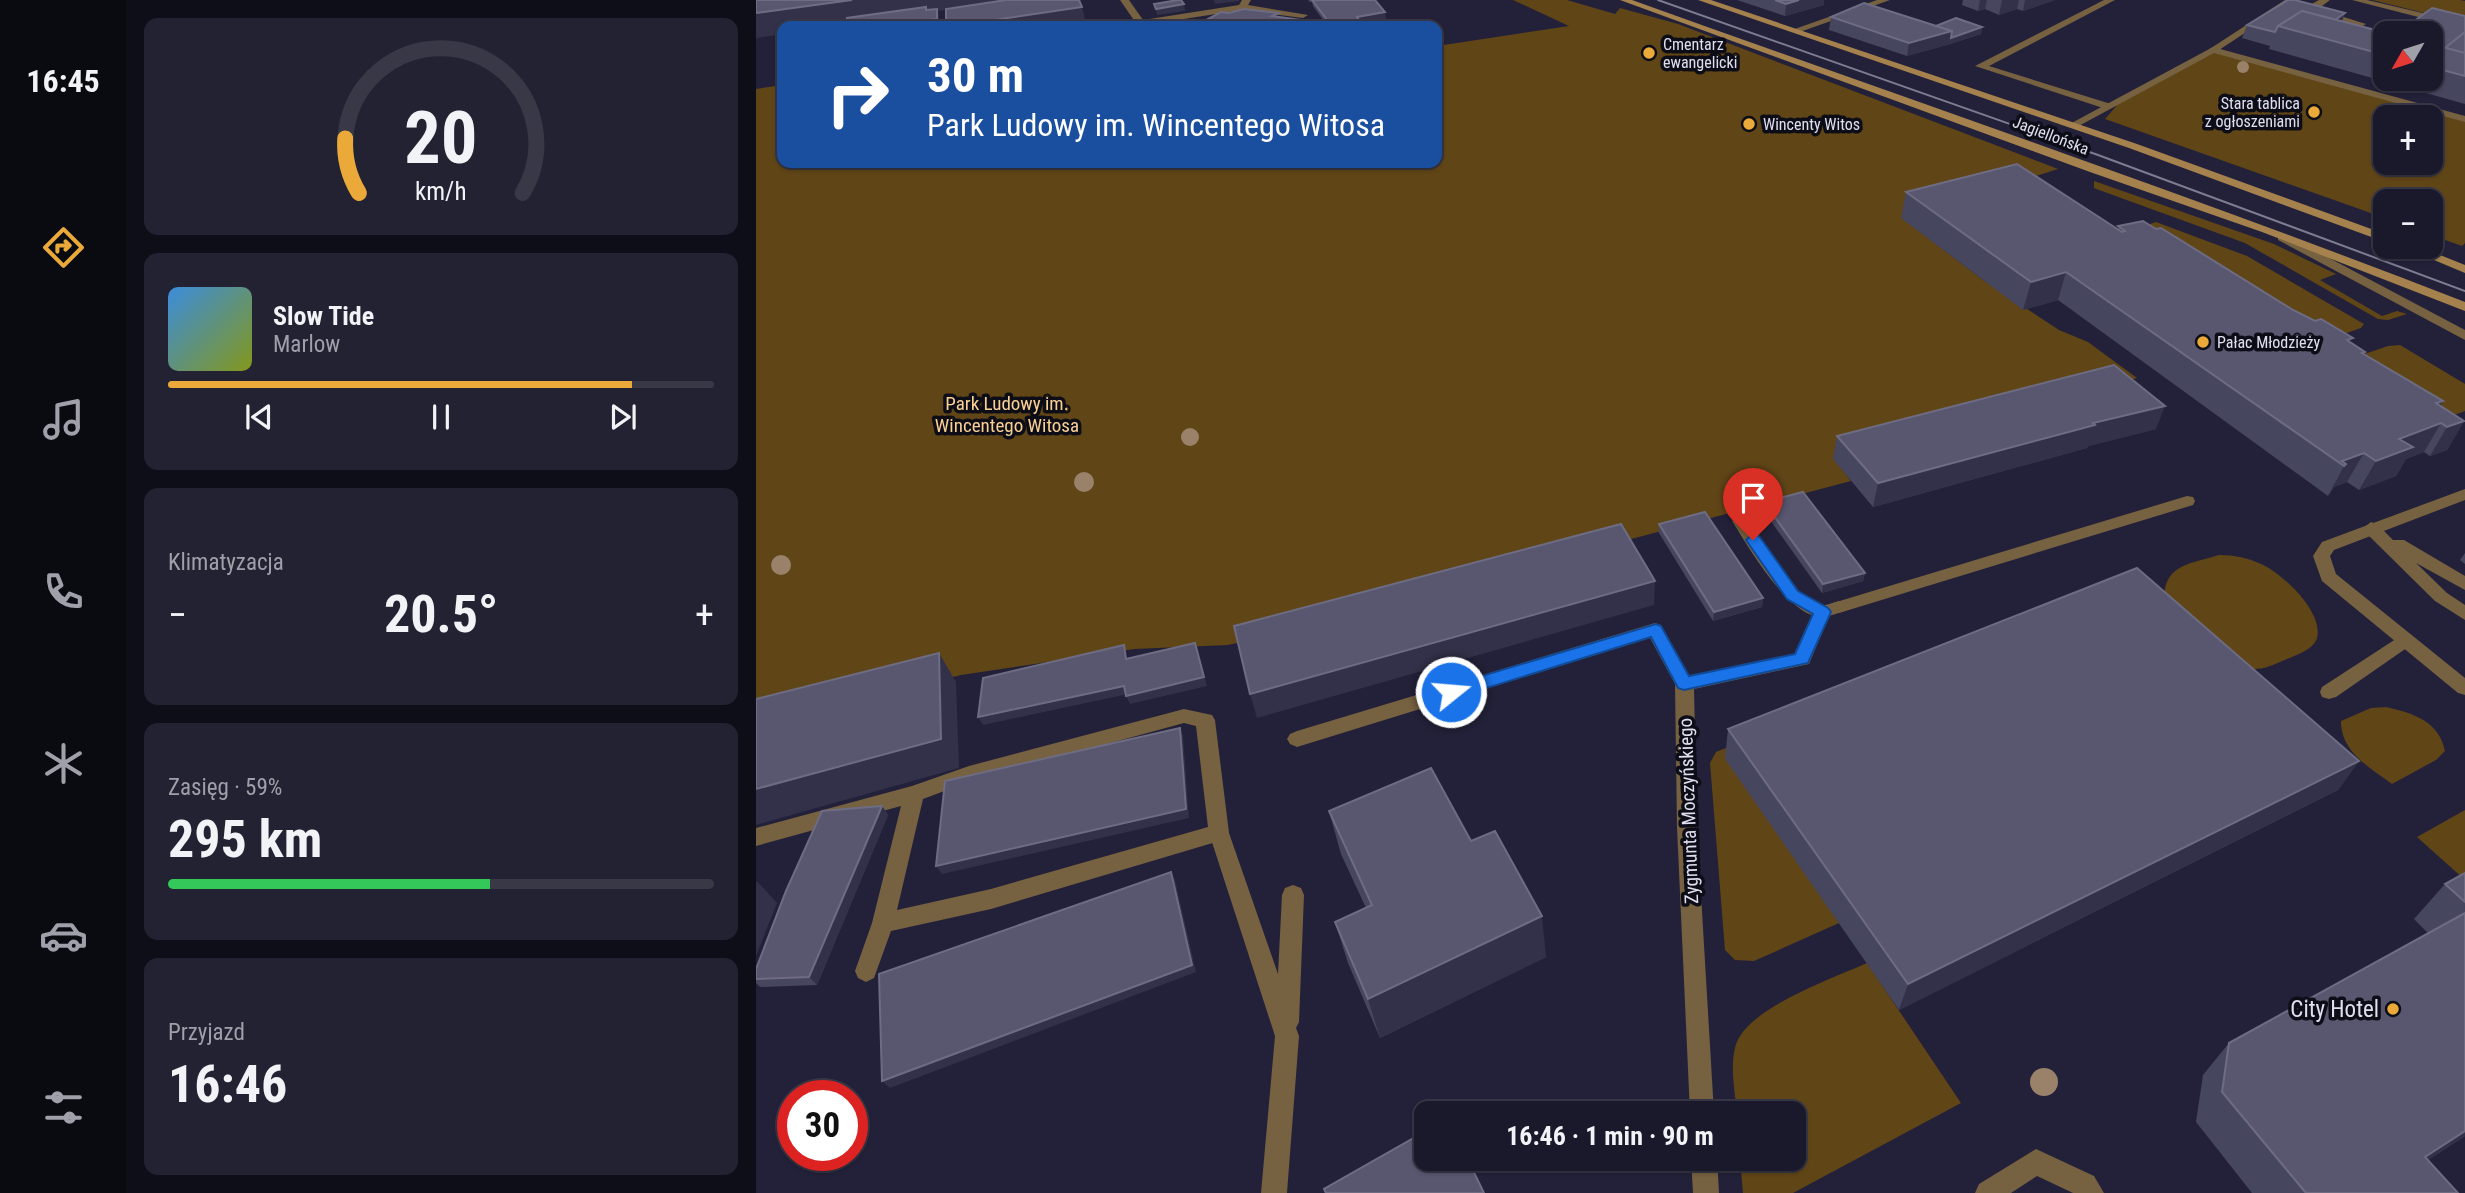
<!DOCTYPE html>
<html lang="pl">
<meta charset="utf-8">
<style>
:root{--surface:#1a192b;--page:#232233;--text:#f1f3f6;--muted:#9fa0a9;--line:#383847;--accent:#eba939}
body{margin:0;font-family:"Roboto Condensed",sans-serif;background:var(--page);color:var(--text);height:100vh;display:flex;flex-direction:column;font-size:26px;white-space:nowrap}
*{box-sizing:border-box;margin:0}
p{font-size:23px;color:var(--muted)}
.icon{flex:none;width:38px;height:38px;fill:none;stroke:currentColor;stroke-width:2;stroke-linecap:round;stroke-linejoin:round}
.map{position:relative;flex:1;overflow:hidden}
.side{display:flex;flex-direction:column;gap:18px;padding:18px;background:#0e0e18;width:630px}
.side>*{flex:none}
.hud{position:absolute;left:21px;top:21px;width:665px;height:147px;border-radius:14px;box-shadow:0 2px 5px #0004,0 0 0 2px var(--line);background:#1a4fa0;color:#fff;overflow:hidden}
.needle{width:46px;rotate:231deg}
.fabs{position:absolute;left:1617px;top:21px;display:grid;gap:14px}
.fabs a{display:grid;place-items:center;width:70px;height:70px;border-radius:14px;background:var(--surface);box-shadow:0 2px 5px #0004,0 0 0 2px var(--line);font-size:35px}
.speed{position:absolute;left:21px;top:1080px;display:flex;gap:14px;font-size:35px;font-weight:700;text-align:center}
.speed>*{display:grid;place-content:center;width:91px;height:91px;border-radius:50%;background:var(--surface);box-shadow:0 2px 5px #0004,0 0 0 2px var(--line);line-height:1}
.speed .limit{border:10px solid #d22;background:#fff;color:#111}
.pin{position:absolute;display:grid;place-items:center;width:60px;height:60px;color:#fff;margin:-72px -30px;border-radius:50% 50% 50% 0;rotate:-45deg;box-shadow:0 0 7px #0007}
.pin .icon{rotate:45deg}
.me{position:absolute;width:77px;margin:-38px;rotate:73deg;stroke-linejoin:round;filter:drop-shadow(0 0 5px #0008)}
.turn{display:flex;align-items:center;gap:24px;height:147px;padding:0 35px;font-size:32px}
.turn .icon{width:91px;height:91px;stroke-width:2.5}
.turn b{display:block;font-size:49px;line-height:60px}
.big{font-size:52px;font-weight:700;line-height:1.1}
.side .card{flex:1;display:flex;flex-direction:column;justify-content:center;gap:10px;min-width:0;padding:0 24px;border-radius:14px;background:var(--page)}
.side .dial{align-items:center;gap:0}
.dial svg{height:182px;overflow:visible;fill:none;stroke:var(--line);stroke-width:7;stroke-linecap:round;text-anchor:middle}
.dial text{fill:var(--text);stroke:none}
.song{display:flex;align-items:center;gap:21px}
.cover{width:84px;height:84px;border-radius:10px;background:linear-gradient(135deg,hsl(210 70% 55%),hsl(70 70% 35%))}
.played{height:7px;border-radius:4px;background:linear-gradient(90deg,var(--accent) 85%,var(--line) 85%)}
.keys{display:flex;justify-content:space-around;direction:ltr}
.heat{display:flex;justify-content:space-between;align-items:center;font-size:38px;direction:ltr}
.charge{height:10px;border-radius:5px;background:linear-gradient(90deg,#34c759 59%,var(--line) 0)}
.trip{position:absolute;left:658px;top:1101px;width:392px;height:70px;border-radius:14px;background:var(--surface);box-shadow:0 2px 5px #0004,0 0 0 2px var(--line);font-weight:700;line-height:70px;text-align:center}
main{display:flex;flex:1;min-height:0}
.menu{display:flex;flex-direction:column;width:126px;justify-content:space-around;align-items:center;background:#0a0a11;color:var(--muted)}
.menu .icon{width:49px;height:49px}
.menu .selected{color:var(--accent)}
.menu b{font-size:32px;color:var(--text)}
.map>svg:first-child{display:block}
.green{fill:#604517;fill-rule:evenodd}
.lines{fill:none;stroke-linecap:round;stroke-linejoin:round}
.lane{fill:#766141;fill-rule:evenodd}
.street{fill:#766141;fill-rule:evenodd}
.secondary{fill:#a5824d;fill-rule:evenodd}
.tram{stroke:#7e7c91;stroke-width:2}
.tree{fill:#99816a}
.wall{fill:#47465f}
.shaded-wall{fill:#323149}
.building{fill:#58576f;stroke:#6d6c83;stroke-width:2}
.route{fill:#1a73e8;stroke:#114b97;stroke-width:2}
.poi-dot{fill:#eba939;stroke:#0d0d17;stroke-width:2.5}
.labels{text-anchor:middle;stroke-width:7;stroke-linejoin:round;paint-order:stroke}
.far-poi-label{font-size:16px;fill:#e0dff0;stroke:#0d0d17;text-anchor:start}
.far-street-label{font-size:16px;fill:#e0dff0;stroke:#0d0d17}
.park-label{font-size:19px;fill:#fad093;stroke:#0d0d17}
.street-label{font-size:19px;fill:#e0dff0;stroke:#0d0d17}
.near-poi-label{font-size:23px;fill:#e0dff0;stroke:#0d0d17;text-anchor:end}
</style>
<main>
<nav class="menu">
<b>16:45</b>
<svg class="icon selected" aria-label="directions" viewBox="0 0 24 24"><path d="M12 3l9 9-9 9-9-9zM9 14v-3h6M13 9l2 2-2 2"/></svg>
<svg class="icon" aria-label="music" viewBox="0 0 24 24"><path d="M9 18V5l10-2v13"/><circle cx="6" cy="18" r="3"/><circle cx="16" cy="16" r="3"/></svg>
<svg class="icon" aria-label="phone" viewBox="0 0 24 24"><path d="M5 4h4l2 5-3 2q2 4 5 5l2-3 5 2v4C11 20 4 13 5 4z"/></svg>
<svg class="icon" aria-label="climate" viewBox="0 0 24 24"><path d="M12 3v18M4 7l16 10M4 17L20 7"/></svg>
<svg class="icon" aria-label="car" viewBox="0 0 24 24"><path d="M5 17H2v-5l4-1 3-4h7l3 4 3 1v5h-3M9 17h6M6 11h13"/><circle cx="7" cy="17" r="2"/><circle cx="17" cy="17" r="2"/></svg>
<svg class="icon" aria-label="filters" viewBox="0 0 24 24"><path d="M4 7h16M4 17h16"/><circle cx="9" cy="7" r="2"/><circle cx="15" cy="17" r="2"/></svg>
</nav>
<section class="side">
<div class="card dial"><svg viewBox="0 0 100 80">
<path d="M14 69A42 42 0 1 1 86 69"/>
<path d="M14 69A42 42 0 0 1 8 45" stroke="#eba939"/>
<text x="50" y="56" font-size="32" font-weight="700">20</text>
<text x="50" y="72" font-size="11">km/h</text>
</svg></div>
<div class="card">
<div class="song"><i class="cover"></i><div><b>Slow Tide</b><p>Marlow</p></div></div>
<div class="played"></div>
<div class="keys"><svg class="icon" aria-label="previous" viewBox="0 0 24 24"><path d="M18 5L8 12l10 7zM5 5v14"/></svg><svg class="icon" aria-label="pause" viewBox="0 0 24 24"><path d="M8 5v14M16 5v14"/></svg><svg class="icon" aria-label="next" viewBox="0 0 24 24"><path d="M6 5l10 7-10 7zM19 5v14"/></svg></div>
</div>
<div class="card"><p>Klimatyzacja</p>
<div class="heat"><a>−</a><b class="big">20.5°</b><a>+</a></div>
</div>
<div class="card"><p>Zasięg · 59%</p><b class="big">295 km</b><div class="charge"></div></div>
<div class="card"><p>Przyjazd</p><b class="big">16:46</b></div>
</section>
<div class="map">
<svg width="1709" height="1193" viewBox="0 0 1709 1193">
<rect width="100%" height="100%" fill="#232139"/>
<!-- green -->
<g class="green">
<polygon points="757,0 811,0 859,14 864,8 922,24 1302,169 1146,218 1227,280 1303,330 1332,342 1381,378 1350,388 1078,459 1095,481 489,641 472,645 378,649 205,675 0,725 0,89 26,85 26,163 681,163 681,46 813,26"/>
<polygon points="1616,0 1704,0 1709,1 1709,23"/>
<path d="M1457,50L1709,119V243L1706,246L1675,235V201H1629V218L1349,119L1370,95ZM1629,117H1675V163H1629Z"/>
<polygon points="1338,181 1518,244 1580,274 1564,280 1626,316 1641,311 1651,314 1632,320 1622,319 1489,243 1343,190 1338,188"/>
<polygon points="1400,222 1491,256 1608,324 1605,328 1562,343 1379,229"/>
<polygon points="1644,345 1709,384 1709,411 1685,420 1591,360 1632,346"/>
<path d="M1463,555C1478,555 1492,558 1505,564C1526,573 1568,612 1561,638C1558,649 1541,655 1531,659C1519,664 1508,670 1495,669L1408,598C1409,563 1436,564 1463,555Z"/>
<polygon points="1354,590 1083,923 998,961 979,960 969,950 954,763 960,752"/>
<path d="M1630,707C1657,713 1683,721 1689,751L1680,760L1636,784C1613,767 1585,752 1585,721L1615,708Z"/>
<polygon points="1709,810 1709,880 1661,837"/>
<path d="M1111,963L1205,1103L1037,1193H987L984,1159L1038,1158V1113H981C979,1093 974,1068 979,1048C987,1009 1076,979 1111,963Z"/>
</g>
<g class="lines">
<!-- lane -->
<g class="lane">
<polygon points="364,0 373,0 387,20 483,5 486,0 495,0 492,5 552,15 547,18 486,10 382,26"/>
<polygon points="1348,0 1359,0 1233,66 1355,104 1355,108 1347,108 1219,66"/>
<polygon points="1529,0 1539,0 1460,52 1452,50"/>
<polygon points="1563,0 1574,0 1562,9 1610,24 1605,27 1552,10 1552,6"/>
<polygon points="1596,0 1611,0 1709,23 1709,29"/>
<polygon points="1526,233 1709,330 1709,340 1522,240 1522,234"/>
<polygon points="1431,496 1437,497 1439,501 1437,505 1083,613 1077,611 1074,607 1077,603"/>
<path d="M984,516L990,517L1042,591L1072,608L1075,612L1072,616C1038,627 992,546 976,521Z"/>
<polygon points="1615,522 1621,524 1637,540 1648,540 1709,576 1709,590 1660,563 1691,593 1709,605 1709,620 1679,601 1609,532 1607,528"/>
<polygon points="1649,633 1655,635 1658,640 1655,645 1580,697 1573,699 1566,697 1564,692 1566,687"/>
<path d="M428,709L456,715L459,720L473,833L470,839L235,909L135,931L118,978L110,982L102,978L99,971L116,923L145,806L0,846V828L156,786L213,766ZM428,723L440,726L452,827L235,889L141,910L167,799L215,781Z"/>
<polygon points="1280,1149 1338,1176 1348,1193 1317,1193 1281,1176 1255,1193 1219,1193 1223,1184"/>
</g>
<!-- street -->
<g class="street">
<polygon points="1121,0 1134,0 1041,33 1033,31"/>
<polygon points="1457,47 1709,116 1709,122 1458,53 1319,128 1310,126"/>
<polygon points="1709,489 1709,500 1578,550 1574,556 1580,574 1709,678 1709,695 1702,693 1566,581 1557,556 1566,542"/>
<polygon points="1083,601 1089,603 1092,607 1089,611 1073,616 1053,664 938,689 941,827 958,1113 934,1113 921,827 919,684 894,638 541,747 534,744 531,739 534,734 541,731 899,623 905,625 933,676 1039,654 1060,608"/>
<polygon points="463,824 470,827 473,833 522,974 526,895 529,888 537,885 545,888 548,895 543,1022 540,1028 543,1036 531,1193 505,1193 519,1036 453,833 456,827"/>
<polygon points="935,1158 961,1158 963,1193 937,1193"/>
</g>
<!-- secondary -->
<g class="secondary">
<path d="M864,0H876C1154,100 1434,195 1709,302V311L1506,232L1334,172Z"/>
<polygon points="942,0 955,0 1381,144 1629,234 1629,242 1373,148"/>
<polygon points="1647,247 1664,247 1709,265 1709,273"/>
</g>
<!-- tram -->
<polyline class="tram" points="902,0 1342,155 1709,291"/>
</g>
<!-- trees -->
<g class="tree">
<circle cx="1487" cy="67" r="6"/>
<circle cx="434" cy="437" r="9"/>
<circle cx="328" cy="482" r="10"/>
<circle cx="25" cy="565" r="10"/>
<circle cx="1288" cy="1082" r="14"/>
</g>
<!-- wall -->
<g class="wall">
<polygon points="552,0 619,0 630,19 605,23 607,26 453,26 452,19 524,17 570,24 557,6 556,2 554,2"/>
<polygon points="981,0 1068,0 1068,5 1029,16"/>
<polygon points="1207,0 1299,0 1267,11 1261,9 1243,15 1229,9 1222,11 1206,5"/>
<polygon points="1589,13 1586,22 1629,33 1629,79 1675,79 1675,33 1709,16 1709,104 1513,49 1514,46 1486,38 1491,25"/>
<polygon points="1075,17 1180,26 1226,27 1225,34 1194,44 1151,56 1073,30"/>
<polygon points="1150,192 1362,229 1362,226 1537,310 1609,352 1608,353 1684,406 1708,421 1691,450 1674,456 1668,452 1650,459 1640,476 1603,490 1591,482 1578,487 1572,496 1302,300 1267,310 1145,218"/>
<polygon points="1400,429 1332,446 1331,448 1117,507 1077,459 1081,436"/>
<polygon points="1008,502 1109,573 1107,581 1066,593 1007,510"/>
<polygon points="903,524 1007,598 1006,607 957,621 903,533"/>
<polygon points="1709,553 1709,564 1704,560"/>
<polygon points="972,729 1603,761 1582,790 1143,1010 969,759"/>
<polygon points="126,806 132,815 61,985 4,987 0,983 0,969"/>
<polygon points="573,811 715,841 790,957 624,1038 592,963 579,922 610,908 585,854"/>
<polygon points="1709,873 1709,1136 1672,1160 1702,1193 1496,1193 1440,1122 1447,1075 1473,1043 1672,933 1658,919 1689,884"/>
</g>
<!-- shaded-wall -->
<g class="shaded-wall">
<polygon points="96,0 287,0 263,1 182,11 183,16 184,25 176,26 166,26 166,21 171,13 81,26 26,26 26,34 1,38 0,42 0,13"/>
<polygon points="458,0 483,0 483,1 459,4"/>
<polygon points="1043,0 1068,0 1068,5 1029,16 1030,4"/>
<polygon points="1224,0 1231,0 1229,9 1222,11"/>
<polygon points="1246,0 1263,0 1261,9 1243,15"/>
<polygon points="1269,0 1299,0 1267,11"/>
<polygon points="428,4 429,11 401,15 400,9"/>
<polygon points="326,7 331,26 197,26"/>
<polygon points="629,12 630,19 601,23 601,17"/>
<polygon points="1589,13 1584,26 1567,28"/>
<polygon points="1226,27 1225,34 1194,44 1195,38"/>
<polygon points="1196,31 1194,44 1151,56 1153,43"/>
<polygon points="1310,272 1302,300 1267,310 1275,282"/>
<polygon points="1687,401 1671,429 1685,423 1668,452 1650,459 1640,476 1603,490 1620,461 1680,403"/>
<polygon points="1409,406 1400,429 1332,446 1331,448 1117,507 1122,483 1337,423"/>
<polygon points="1708,421 1691,450 1674,456 1691,427"/>
<polygon points="1608,453 1591,482 1578,487 1572,496 1588,466 1586,461"/>
<polygon points="1109,573 1107,581 1066,593 1067,584"/>
<polygon points="899,581 898,605 501,718 494,694"/>
<polygon points="1007,598 1006,607 957,621 958,612"/>
<polygon points="439,643 451,686 374,704 370,696"/>
<polygon points="183,653 200,682 203,768 0,825 0,789"/>
<polygon points="368,686 372,694 227,725 222,717"/>
<polygon points="424,728 427,736 433,818 186,874 180,866"/>
<polygon points="1603,761 1582,790 1143,1010 1152,984"/>
<polygon points="126,806 132,815 61,985 53,977"/>
<polygon points="415,872 419,880 440,972 134,1088 126,1081"/>
<polygon points="1,881 21,903 0,956 0,883"/>
<polygon points="786,916 790,957 624,1038 612,999"/>
<polygon points="1709,1131 1709,1136 1633,1186 1669,1157"/>
</g>
<!-- building -->
<g class="building">
<polygon points="0,0 96,0 0,13"/>
<polygon points="250,0 323,0 326,7 197,26 190,26 190,9"/>
<polygon points="422,0 425,0 428,4 400,9 398,4"/>
<polygon points="556,0 619,0 629,12 601,17 607,26 500,26 452,19 465,12 473,13 488,9 523,13 516,16 574,24"/>
<polygon points="1019,0 1043,0 1030,4"/>
<polygon points="1532,0 1539,0 1589,13 1579,20 1546,11 1522,26 1519,32 1491,25"/>
<polygon points="1108,3 1196,31 1153,43 1075,17"/>
<polygon points="170,7 170,10 181,9 181,19 166,21 166,26 90,26 91,18"/>
<polygon points="1676,8 1709,16 1709,32 1689,48 1675,44 1675,33 1642,33"/>
<polygon points="1546,11 1631,33 1629,33 1629,55 1522,26"/>
<polygon points="1200,18 1226,27 1195,38 1196,31 1180,26"/>
<polygon points="1709,32 1709,53 1689,48"/>
<polygon points="1675,44 1709,53 1709,76 1675,67"/>
<polygon points="1261,164 1366,232 1369,231 1362,226 1387,221 1400,229 1405,228 1537,310 1559,321 1565,319 1597,338 1591,340 1609,352 1606,353 1687,401 1680,403 1708,421 1691,427 1685,423 1643,439 1657,447 1620,461 1608,453 1586,461 1590,464 1588,466 1310,272 1275,282 1150,192"/>
<polygon points="1358,365 1409,406 1337,423 1339,425 1122,483 1081,436"/>
<polygon points="1047,492 1109,573 1067,584 1008,502"/>
<polygon points="949,512 1007,598 958,612 903,524"/>
<polygon points="865,524 899,581 494,694 478,626"/>
<polygon points="1381,568 1603,761 1152,984 972,729"/>
<polygon points="439,643 448,677 370,696 368,686 222,717 227,678 368,645 370,659"/>
<polygon points="183,653 185,739 0,789 0,699"/>
<polygon points="424,728 430,809 180,866 189,781"/>
<polygon points="675,768 715,841 739,831 786,916 612,999 579,922 616,905 573,811"/>
<polygon points="126,806 53,977 0,979 0,969 30,891 66,811"/>
<polygon points="415,872 436,965 126,1081 123,974"/>
<polygon points="1709,873 1709,902 1689,884"/>
<polygon points="1709,913 1709,1131 1669,1157 1702,1193 1550,1193 1466,1092 1473,1043"/>
<polygon points="670,1131 670,1158 711,1158 728,1193 570,1193 568,1189"/>
</g>
<!-- route -->
<polygon class="route" points="997,534 1003,536 1042,591 1072,608 1075,612 1052,663 928,690 922,688 895,637 695,699 689,697 686,692 689,687 900,624 905,626 933,676 1039,654 1057,614 1031,599 990,540"/>
<!-- markers -->
<g class="poi-dot">
<circle cx="893" cy="53" r="7"/>
<circle cx="1558" cy="112" r="7"/>
<circle cx="993" cy="124" r="7"/>
<circle cx="1447" cy="342" r="7"/>
<circle cx="1637" cy="1009" r="7"/>
</g>
<g class="labels">
<!-- far-poi labels -->
<g class="far-poi-label">
<text x="907" y="50">Cmentarz<tspan x="907" dy="18">ewangelicki</tspan></text>
<text x="1544" y="109" text-anchor="end">Stara tablica<tspan x="1544" dy="18">z ogłoszeniami</tspan></text>
<text x="1007" y="130">Wincenty Witos</text>
<text x="1461" y="348">Pałac Młodzieży</text>
</g>
<!-- far-street labels -->
<g class="far-street-label">
<text transform="translate(1295 135) rotate(21)" y="6">Jagiellońska</text>
</g>
<!-- park labels -->
<g class="park-label">
<text x="251" y="410">Park Ludowy im.<tspan x="251" dy="22">Wincentego Witosa</tspan></text>
</g>
<!-- street labels -->
<g class="street-label">
<text transform="translate(932 811) rotate(-92)" y="7">Zygmunta Moczyńskiego</text>
</g>
<!-- near-poi labels -->
<g class="near-poi-label">
<text x="1623" y="1017">City Hotel</text>
</g>
</g>
</svg>
<div class="fabs">
<a><svg class="needle" viewBox="-14 -14 28 28"><path d="M0-13l5 13h-10z" fill="#e53935"/><path d="M0 13l5-13h-10z" fill="#9fa0a9"/></svg></a>
<a>+</a>
<a>−</a>
</div>
<div class="speed"><div class="limit">30</div></div>
<div class="pin" style="left:997px;top:540px;background:#d93025"><svg class="icon" aria-label="arrive" viewBox="0 0 24 24"><path d="M6 21V4h12l-3 4 3 4H6"/></svg></div>
<svg class="me" style="left:695px;top:692px" viewBox="-20 -20 40 40"><circle r="17" fill="#1a73e8" stroke="#fff" stroke-width="3"/><path d="M0-11L8 9 0 5-8 9z" fill="#fff"/></svg>
<div class="trip">16:46 · 1 min · 90 m</div>
<div class="hud">
<div class="turn"><svg class="icon" aria-label="right" viewBox="0 0 24 24"><path d="M7 20v-9h11M14 6l5 5-5 5"/></svg><div><b>30 m</b>Park Ludowy im. Wincentego Witosa</div></div>
</div>
</div>
</main>
